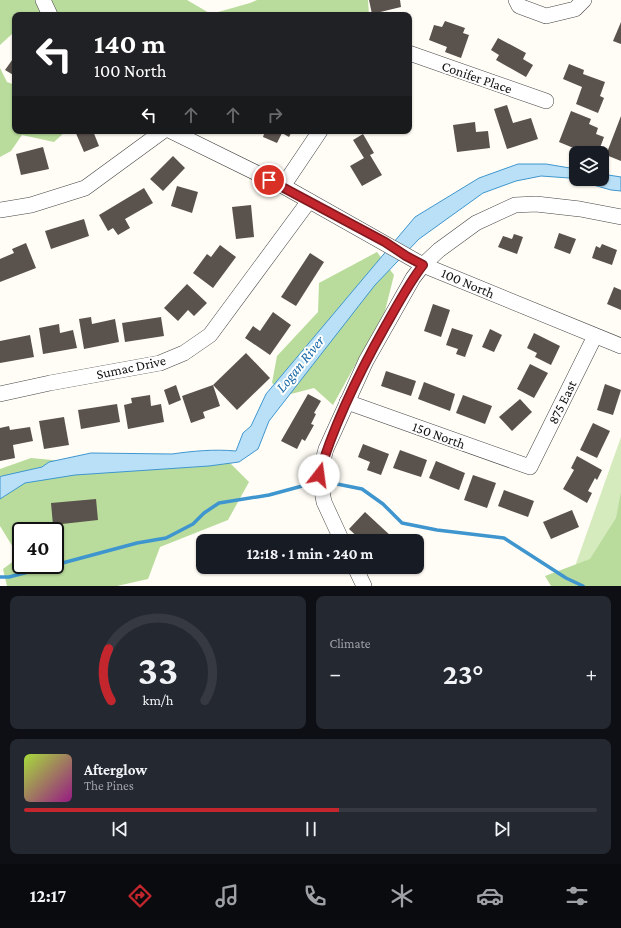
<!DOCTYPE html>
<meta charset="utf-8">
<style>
:root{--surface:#171b24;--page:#242831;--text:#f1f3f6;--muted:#9ea1a6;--line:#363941;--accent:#c4262e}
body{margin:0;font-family:"Crimson Pro",serif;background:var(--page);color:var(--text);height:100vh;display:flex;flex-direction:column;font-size:15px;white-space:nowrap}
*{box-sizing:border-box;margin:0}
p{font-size:13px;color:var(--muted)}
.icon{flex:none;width:22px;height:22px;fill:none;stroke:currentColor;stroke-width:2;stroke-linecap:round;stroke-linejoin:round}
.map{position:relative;height:586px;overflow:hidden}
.drawer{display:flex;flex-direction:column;gap:10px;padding:10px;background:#0d0f14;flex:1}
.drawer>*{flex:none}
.top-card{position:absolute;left:12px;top:12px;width:400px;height:122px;border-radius:8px;box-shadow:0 1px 3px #0004;background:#202124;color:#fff;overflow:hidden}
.controls{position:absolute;left:569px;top:146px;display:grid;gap:8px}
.controls a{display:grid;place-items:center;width:40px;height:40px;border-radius:8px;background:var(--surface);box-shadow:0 1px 3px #0004;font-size:20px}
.speed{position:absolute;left:12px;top:522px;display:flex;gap:8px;font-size:20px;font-weight:700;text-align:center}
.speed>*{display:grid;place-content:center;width:52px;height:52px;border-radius:50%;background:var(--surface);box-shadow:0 1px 3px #0004;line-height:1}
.speed .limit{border:2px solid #111;border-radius:6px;background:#fff;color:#111}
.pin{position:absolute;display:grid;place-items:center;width:34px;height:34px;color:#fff;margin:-17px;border:2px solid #fff;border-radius:50%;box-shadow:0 1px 4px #0007}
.me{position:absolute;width:44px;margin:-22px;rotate:15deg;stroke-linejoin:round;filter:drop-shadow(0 0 3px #0008)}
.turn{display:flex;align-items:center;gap:14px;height:84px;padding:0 16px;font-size:18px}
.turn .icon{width:52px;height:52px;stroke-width:2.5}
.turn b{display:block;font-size:28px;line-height:34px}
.lanes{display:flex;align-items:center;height:38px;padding:0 16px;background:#0003;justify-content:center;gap:20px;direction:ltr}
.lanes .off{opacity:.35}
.big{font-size:30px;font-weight:700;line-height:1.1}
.drawer .card{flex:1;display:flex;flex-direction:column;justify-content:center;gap:6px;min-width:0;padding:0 14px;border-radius:8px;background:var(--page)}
.drawer .dial{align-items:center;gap:0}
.dial svg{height:104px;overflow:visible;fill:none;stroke:var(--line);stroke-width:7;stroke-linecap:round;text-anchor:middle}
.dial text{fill:var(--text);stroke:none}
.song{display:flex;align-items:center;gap:12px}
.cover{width:48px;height:48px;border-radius:6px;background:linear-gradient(135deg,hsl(80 70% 55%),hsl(310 70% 35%))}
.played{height:4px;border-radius:2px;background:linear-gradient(90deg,var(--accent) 55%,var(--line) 55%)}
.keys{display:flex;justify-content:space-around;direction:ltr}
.heat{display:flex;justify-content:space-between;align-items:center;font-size:22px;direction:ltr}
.drawer .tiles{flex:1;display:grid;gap:10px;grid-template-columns:1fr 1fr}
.card:last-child{grid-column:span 2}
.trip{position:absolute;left:196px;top:534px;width:228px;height:40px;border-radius:8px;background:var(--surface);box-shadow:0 1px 3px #0004;font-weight:700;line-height:40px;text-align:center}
.dock{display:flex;height:64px;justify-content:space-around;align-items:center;background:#090b0e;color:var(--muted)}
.dock .icon{width:28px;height:28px}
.dock .active{color:var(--accent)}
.dock b{font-size:18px;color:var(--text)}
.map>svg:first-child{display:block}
.green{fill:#d5ebbd}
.forest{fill:#b9dc9c;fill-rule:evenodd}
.water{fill:#b9e0f7;stroke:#3f96cf}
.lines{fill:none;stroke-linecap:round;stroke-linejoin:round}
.stream{stroke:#3f96cf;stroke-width:3.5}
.building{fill:#5a524d}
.minor-casing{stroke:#444;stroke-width:16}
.minor{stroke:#fff;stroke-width:15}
.route-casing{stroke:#7f191e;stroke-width:10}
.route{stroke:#c4262e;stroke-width:7}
.labels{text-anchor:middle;stroke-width:4;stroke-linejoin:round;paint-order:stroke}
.street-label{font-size:14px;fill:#111;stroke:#fff}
.water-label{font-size:15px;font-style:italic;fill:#1768a6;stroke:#fff}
</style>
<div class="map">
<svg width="621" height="586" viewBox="0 0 621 586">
<rect width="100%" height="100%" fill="#fffdf5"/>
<!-- green -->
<polygon class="green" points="621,437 621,586 568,586"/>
<!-- forest -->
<g class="forest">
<polygon points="0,0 35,0 42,15 15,15 15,35 12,34 0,45"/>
<polygon points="50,0 187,0 211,14 250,3 257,0 368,0 369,15 57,15"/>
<polygon points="0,68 7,82 15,85 15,131 66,131 54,142 22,135 11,151 0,157"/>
<polygon points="377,252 394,275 385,311 333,405 314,388 287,395 272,383 277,356 318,312 319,283"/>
<path d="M31,458L116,466L229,462L249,482L228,520L160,547L148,579L117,586H7L3,569L19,557L0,526V469ZM21,531H55V565H21Z"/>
<polygon points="621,492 621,586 551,586 545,576 590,559 616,518"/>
</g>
<!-- water -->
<path class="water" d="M518,164H546L576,169V179H602V174L621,177V191L611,190L569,178L541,176L516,181L483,193L419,239L375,285L269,421L258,449L239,462L209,466L75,475L25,483L0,499V477L2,476L42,467L49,462L91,453L172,454C193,451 214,449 236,451L243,433L251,426L266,394L415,217L479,178Z"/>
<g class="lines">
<!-- stream -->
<g class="stream">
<polyline points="327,482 362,489 383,504 402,523 437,530 504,538 566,578 583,586"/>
<polyline points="55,565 137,543 166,538 193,524 204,513 219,503 269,495 306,485"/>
<polyline points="0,577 9,577 55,565"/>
</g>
</g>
<!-- building -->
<g class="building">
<polygon points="369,0 400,0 401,7 372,14"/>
<polygon points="445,21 465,28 463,33 469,35 461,58 445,52 447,47 429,40 434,25 442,27"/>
<polygon points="621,22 621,44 613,41"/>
<polygon points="498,38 526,53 523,59 533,65 526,77 496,60 499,55 491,50"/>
<polygon points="15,56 15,76 5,70"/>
<polygon points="569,64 584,70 583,74 605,82 600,96 604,98 598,113 576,104 582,87 563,79"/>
<polygon points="507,105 513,123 531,118 538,139 507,149 494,109"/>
<polygon points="571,111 591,119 589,124 598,128 596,134 604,137 598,153 585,148 583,152 559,142"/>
<polygon points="621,116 621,161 606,155"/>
<polygon points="475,122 476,132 488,131 490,148 457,152 453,125"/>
<polygon points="75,131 93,131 99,146 84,152"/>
<polygon points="265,131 292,131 289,137 282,133 277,143 263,137"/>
<polygon points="363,134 374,153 370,155 382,175 362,186 350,166 364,158 353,140"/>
<polygon points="43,147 49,169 21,175 16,154"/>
<polygon points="173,156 185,168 163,191 150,179"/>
<polygon points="177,186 198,192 192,213 171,206"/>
<polygon points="144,188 153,203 125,219 130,228 118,235 113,228 108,231 99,215"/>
<polygon points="251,205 254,237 236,239 232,207"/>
<polygon points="84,219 89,236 51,249 45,231"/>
<polygon points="559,233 576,239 570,254 554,248"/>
<polygon points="514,234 523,237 517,254 498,247 503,236 512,239"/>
<polygon points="26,243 36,268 0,282 0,259 14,253 12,249"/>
<polygon points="602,244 617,250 612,265 592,258 596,246 600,248"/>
<polygon points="220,245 236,257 213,288 193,273 207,254 211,257"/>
<polygon points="310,253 324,262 296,306 281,297"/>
<polygon points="187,284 207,303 194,316 188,310 178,321 164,308"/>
<polygon points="614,287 621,290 621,310 607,304"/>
<polygon points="433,304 450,310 441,337 424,331"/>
<polygon points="273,312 291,325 270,355 245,338 253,326 260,331"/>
<polygon points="91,317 92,324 115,319 119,342 84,349 79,319"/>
<polygon points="161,317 164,336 125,342 122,323"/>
<polygon points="59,324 60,333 73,330 77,348 43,354 39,328"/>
<polygon points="452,328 473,335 465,357 456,354 458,349 446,345"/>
<polygon points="490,329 502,335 494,352 482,347"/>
<polygon points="534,333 560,346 551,365 535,357 537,353 527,348"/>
<polygon points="30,335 34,357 0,363 0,341"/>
<polygon points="246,353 270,378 237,410 213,385"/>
<polygon points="530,364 548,373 534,398 517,389"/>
<polygon points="386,371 416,381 411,396 381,386"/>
<polygon points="424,382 455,394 450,411 418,399"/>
<polygon points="605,384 621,390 613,415 597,410"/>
<polygon points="176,385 181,400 169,405 164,390"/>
<polygon points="213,385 220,406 203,412 205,418 191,423 182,396"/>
<polygon points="308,394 321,401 314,413 316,414 311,424 314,425 305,441 302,439 297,449 281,441"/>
<polygon points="150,395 151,406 161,404 164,422 128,429 124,405 132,403 131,398"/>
<polygon points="463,395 492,406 485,424 456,413"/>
<polygon points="520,399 532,412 512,431 499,417"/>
<polygon points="117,404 120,422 81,429 78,410"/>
<polygon points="64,417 69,445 44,449 39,421"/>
<polygon points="593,423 610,431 597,458 580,450"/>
<polygon points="9,426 10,430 30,427 33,441 13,445 15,458 0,461 0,428"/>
<polygon points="363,444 389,454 381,475 367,470 370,462 358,457"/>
<polygon points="400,450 427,460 421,477 393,468"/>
<polygon points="577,456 602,470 597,480 595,478 588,491 592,493 587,503 563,489 574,470 571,468"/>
<polygon points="436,461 465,473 459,490 429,478"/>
<polygon points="473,475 496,483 487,508 464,500"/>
<polygon points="504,490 534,501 528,517 498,506"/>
<polygon points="96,499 98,520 53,525 51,503"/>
<polygon points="572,510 579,527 551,539 543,522"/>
<polygon points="365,512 392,537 389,541 362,541 349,529"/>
</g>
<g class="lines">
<!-- minor casing -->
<g class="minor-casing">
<g id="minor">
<polyline points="43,0 50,15"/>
<polyline points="516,0 519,6 546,16 575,9 584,0"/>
<polyline points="409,53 546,101"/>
<polyline points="171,131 283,186 423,265 621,346"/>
<polyline points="283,186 320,131"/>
<polyline points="0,210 31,205 85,188 163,131"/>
<polyline points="0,394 50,383 160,363 184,353 210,335 309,201"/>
<polyline points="347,402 530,467 595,336"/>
<polyline points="342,541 324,502 319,475 326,449 366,361 413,278 423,265 439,250 476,223 515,205 536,204 580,209 621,217"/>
<polyline points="355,567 364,586"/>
</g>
</g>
<!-- minor -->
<use href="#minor" class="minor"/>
</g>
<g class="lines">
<!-- route casing -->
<g class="route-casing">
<path id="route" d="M269,180L385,242L406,256L423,265C409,283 398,304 386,325C360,371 334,423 319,475"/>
</g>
<!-- route -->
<use href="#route" class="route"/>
</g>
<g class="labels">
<!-- street labels -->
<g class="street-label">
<text transform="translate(477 77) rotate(19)" y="5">Conifer Place</text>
<text transform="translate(468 283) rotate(23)" y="5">100 North</text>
<text transform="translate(131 367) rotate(-12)" y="5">Sumac Drive</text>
<text transform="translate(562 402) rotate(-64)" y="5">875 East</text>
<text transform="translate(439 435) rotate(20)" y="5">150 North</text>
</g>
<!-- water labels -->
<g class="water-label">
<text transform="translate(300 364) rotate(-51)" y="5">Logan River</text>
</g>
</g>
</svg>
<div class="controls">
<a><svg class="icon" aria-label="layers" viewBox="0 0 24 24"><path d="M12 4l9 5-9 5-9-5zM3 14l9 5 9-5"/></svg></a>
</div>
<div class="speed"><div class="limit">40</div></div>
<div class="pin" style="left:269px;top:180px;background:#d93025"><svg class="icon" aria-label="arrive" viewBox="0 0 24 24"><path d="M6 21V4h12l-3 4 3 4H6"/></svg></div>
<svg class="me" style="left:319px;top:475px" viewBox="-20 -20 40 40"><circle r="19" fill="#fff"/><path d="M0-13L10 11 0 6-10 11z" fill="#c4262e"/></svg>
<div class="trip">12:18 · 1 min · 240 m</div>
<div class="top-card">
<div class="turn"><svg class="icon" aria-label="left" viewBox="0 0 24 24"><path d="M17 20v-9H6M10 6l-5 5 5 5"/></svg><div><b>140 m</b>100 North</div></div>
<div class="lanes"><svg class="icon" aria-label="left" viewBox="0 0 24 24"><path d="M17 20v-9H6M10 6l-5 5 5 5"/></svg><svg class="icon off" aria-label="ahead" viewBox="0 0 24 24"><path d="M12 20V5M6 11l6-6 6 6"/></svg><svg class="icon off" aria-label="ahead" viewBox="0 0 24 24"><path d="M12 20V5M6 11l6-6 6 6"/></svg><svg class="icon off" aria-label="right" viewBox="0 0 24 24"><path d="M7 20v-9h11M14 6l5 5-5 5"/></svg></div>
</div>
</div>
<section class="drawer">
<div class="tiles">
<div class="card dial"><svg viewBox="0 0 100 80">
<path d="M14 69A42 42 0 1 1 86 69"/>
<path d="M14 69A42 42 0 0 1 12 29" stroke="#c4262e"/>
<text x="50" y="56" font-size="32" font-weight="700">33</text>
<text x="50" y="72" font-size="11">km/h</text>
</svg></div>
<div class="card"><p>Climate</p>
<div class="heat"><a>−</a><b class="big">23°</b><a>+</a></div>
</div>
<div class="card">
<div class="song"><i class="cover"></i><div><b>Afterglow</b><p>The Pines</p></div></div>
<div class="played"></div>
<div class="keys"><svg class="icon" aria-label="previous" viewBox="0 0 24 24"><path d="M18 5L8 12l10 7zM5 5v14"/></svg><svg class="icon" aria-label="pause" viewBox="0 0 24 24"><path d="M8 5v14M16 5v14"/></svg><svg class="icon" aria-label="next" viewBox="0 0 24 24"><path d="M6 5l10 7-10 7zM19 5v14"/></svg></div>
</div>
</div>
</section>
<nav class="dock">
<b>12:17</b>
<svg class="icon active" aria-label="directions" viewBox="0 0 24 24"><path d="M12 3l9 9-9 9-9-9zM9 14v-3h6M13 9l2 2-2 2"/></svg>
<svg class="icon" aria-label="music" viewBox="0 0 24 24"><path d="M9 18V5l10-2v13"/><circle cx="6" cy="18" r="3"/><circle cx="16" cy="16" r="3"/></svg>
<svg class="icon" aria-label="phone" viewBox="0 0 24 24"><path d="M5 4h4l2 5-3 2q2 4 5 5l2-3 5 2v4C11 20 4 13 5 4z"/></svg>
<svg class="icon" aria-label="climate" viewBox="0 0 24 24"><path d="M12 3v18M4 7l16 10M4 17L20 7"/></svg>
<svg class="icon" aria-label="car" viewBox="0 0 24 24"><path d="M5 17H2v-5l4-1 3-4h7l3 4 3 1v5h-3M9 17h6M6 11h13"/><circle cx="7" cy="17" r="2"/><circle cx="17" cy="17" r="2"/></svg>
<svg class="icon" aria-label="filters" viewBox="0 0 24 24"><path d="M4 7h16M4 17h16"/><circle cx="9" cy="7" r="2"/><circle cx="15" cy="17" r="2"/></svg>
</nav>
